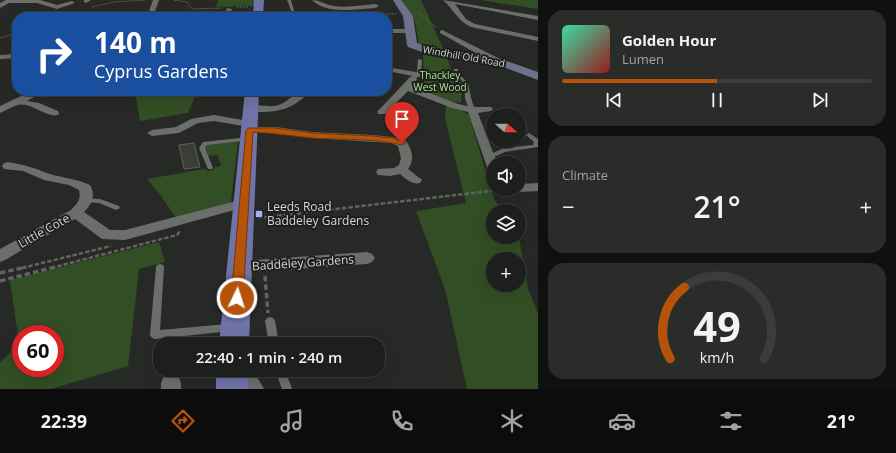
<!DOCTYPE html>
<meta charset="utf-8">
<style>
:root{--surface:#1c1f1c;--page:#292c29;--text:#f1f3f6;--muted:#a0a2a3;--line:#3a3d3b;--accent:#b45309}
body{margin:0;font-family:"Open Sans",sans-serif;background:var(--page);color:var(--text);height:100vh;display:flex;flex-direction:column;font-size:15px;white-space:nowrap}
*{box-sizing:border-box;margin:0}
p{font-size:13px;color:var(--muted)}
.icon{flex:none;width:22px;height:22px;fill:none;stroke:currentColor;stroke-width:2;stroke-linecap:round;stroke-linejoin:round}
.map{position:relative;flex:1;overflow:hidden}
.side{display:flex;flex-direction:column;gap:10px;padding:10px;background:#0f110f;width:358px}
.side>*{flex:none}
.banner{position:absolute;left:12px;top:12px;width:380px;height:84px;border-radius:16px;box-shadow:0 4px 16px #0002,0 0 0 1px var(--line);background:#1a4fa0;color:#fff;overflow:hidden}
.needle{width:26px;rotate:111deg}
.fabs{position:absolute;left:486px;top:108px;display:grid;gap:8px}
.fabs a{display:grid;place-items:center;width:40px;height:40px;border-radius:50%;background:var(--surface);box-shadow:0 4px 16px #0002,0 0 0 1px var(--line);font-size:20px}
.speed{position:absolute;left:12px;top:325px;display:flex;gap:8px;font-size:20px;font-weight:700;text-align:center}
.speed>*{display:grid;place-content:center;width:52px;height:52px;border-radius:50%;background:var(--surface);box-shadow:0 4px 16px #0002,0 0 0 1px var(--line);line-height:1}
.speed .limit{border:6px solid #d22;background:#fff;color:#111}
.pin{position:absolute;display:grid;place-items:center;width:34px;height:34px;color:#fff;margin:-41px -17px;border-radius:50% 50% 50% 0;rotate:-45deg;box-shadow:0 0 4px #0007}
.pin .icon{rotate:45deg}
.me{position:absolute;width:44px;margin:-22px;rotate:4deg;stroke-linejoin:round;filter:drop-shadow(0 0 3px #0008)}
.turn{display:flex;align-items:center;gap:14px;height:84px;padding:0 16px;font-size:18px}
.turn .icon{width:52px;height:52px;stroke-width:2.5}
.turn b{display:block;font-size:28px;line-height:34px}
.big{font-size:30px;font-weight:600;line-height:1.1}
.side .card{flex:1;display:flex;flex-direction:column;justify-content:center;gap:6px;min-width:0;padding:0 14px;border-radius:16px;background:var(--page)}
.side .dial{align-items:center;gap:0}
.dial svg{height:104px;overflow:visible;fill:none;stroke:var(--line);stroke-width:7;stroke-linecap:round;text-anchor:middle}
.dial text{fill:var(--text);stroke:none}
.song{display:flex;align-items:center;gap:12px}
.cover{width:48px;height:48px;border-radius:6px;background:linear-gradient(135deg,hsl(160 70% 55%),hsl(0 70% 35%))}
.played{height:4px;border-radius:2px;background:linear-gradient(90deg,var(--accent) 50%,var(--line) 50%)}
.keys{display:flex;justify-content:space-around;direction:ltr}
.heat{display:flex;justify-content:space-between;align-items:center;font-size:22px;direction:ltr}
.trip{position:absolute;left:153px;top:337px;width:232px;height:40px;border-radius:16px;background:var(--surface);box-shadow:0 4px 16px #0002,0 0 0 1px var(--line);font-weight:600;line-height:40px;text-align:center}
.menu{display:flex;height:64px;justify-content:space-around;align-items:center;background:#0b0c0b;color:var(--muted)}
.menu .icon{width:28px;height:28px}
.menu .selected{color:var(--accent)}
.menu b{font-size:18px;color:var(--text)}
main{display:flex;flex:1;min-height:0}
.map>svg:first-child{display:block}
.green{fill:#324e24;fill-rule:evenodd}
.building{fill:#3b3d39;stroke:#5e615d}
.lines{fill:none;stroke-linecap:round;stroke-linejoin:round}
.path-far2{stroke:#616360;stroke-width:1;stroke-dasharray:2 1;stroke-linecap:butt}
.path-far1{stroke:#616360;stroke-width:2.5;stroke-dasharray:4.5 2;stroke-linecap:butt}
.path{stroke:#616360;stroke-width:3.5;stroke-dasharray:5.5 3;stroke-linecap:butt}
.lane{fill:#6b6e6a;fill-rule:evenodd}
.street{fill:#6b6e6a;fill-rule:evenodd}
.secondary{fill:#6d7189;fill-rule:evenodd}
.primary{fill:#6f73a8;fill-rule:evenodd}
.route{fill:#b45309;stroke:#753606}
.poi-dot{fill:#a8b0fc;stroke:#1d1f1c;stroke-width:1.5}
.labels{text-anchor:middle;stroke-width:4;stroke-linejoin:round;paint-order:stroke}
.far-street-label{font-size:10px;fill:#d4d6d4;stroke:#1d1f1c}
.far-park-label{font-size:10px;fill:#abe68f;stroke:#1d1f1c}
.poi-label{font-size:12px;fill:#d4d6d4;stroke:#1d1f1c;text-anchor:start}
.street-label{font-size:12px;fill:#d4d6d4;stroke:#1d1f1c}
</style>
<main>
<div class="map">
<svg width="538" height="389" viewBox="0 0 538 389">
<rect width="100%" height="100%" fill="#262925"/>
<!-- green -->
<g class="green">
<polygon points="218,0 254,0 254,6 216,7"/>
<polygon points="399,0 421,0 447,57 451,70 462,84 461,103 447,100 424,90 423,52 419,44 414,17"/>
<polygon points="480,0 538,0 538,9"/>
<polygon points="131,91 197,91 188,113 140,121 136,98"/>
<path d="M446,105L461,110L469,115L494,199L503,211H493V237H519L528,288L538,314V389H467L445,289L416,211L466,203L445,118ZM493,259H519V285H493Z"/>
<polygon points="238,141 231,202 226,206 177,219 161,196 147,179 204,169 208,171 213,170 215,167 221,166 218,155 208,156 205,146 206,144"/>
<path d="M159,242L165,262L139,269L128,366L51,389H0V363L19,343L10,280ZM21,334H55V368H21Z"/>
</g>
<!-- building -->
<polygon class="building" points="194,143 200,167 184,169 179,145"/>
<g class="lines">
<!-- path-far2 -->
<g class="path-far2">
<polyline points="174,0 187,2 192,9 222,8"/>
<polyline points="92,7 114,2 145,0"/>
<polyline points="237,7 248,7"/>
<polyline points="418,12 437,28"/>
<polyline points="377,14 396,14"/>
<polyline points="305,17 330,16"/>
<polyline points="0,38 17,33"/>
</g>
<!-- path-far1 -->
<g class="path-far1">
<polyline points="258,218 508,189"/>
<polyline points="22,268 111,246"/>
<polyline points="51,268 177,235 180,231"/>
</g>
<!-- path -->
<g class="path">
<polyline points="0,273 26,267"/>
<polyline points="265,276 268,313"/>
<polyline points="0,281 55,267"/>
</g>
<!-- lane -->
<g class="lane">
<polygon points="287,0 291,0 295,14 292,13"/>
<polygon points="418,59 422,60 421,72 415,80 411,80 411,79 417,72"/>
<polygon points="454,69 458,69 458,73 468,83 471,98 475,110 474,111 470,111 469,110 465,98 464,83 454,73"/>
<polygon points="529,133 538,139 538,147 505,152 494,157 488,157 485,155 488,153 493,153 504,148 533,145 534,142 526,135"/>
<polygon points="249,137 251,138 251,140 207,145 205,148 213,168 212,169 208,169 199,148 203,142"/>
<polygon points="82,198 100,199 119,206 120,208 116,210 99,203 82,202 81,200"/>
<polygon points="160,264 163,265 164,267 160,330 228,324 231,325 233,328 231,331 155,339 152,338 150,335 156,267 157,265"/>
<polygon points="270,317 273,318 275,321 279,344 269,344 265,321 267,318"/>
<polygon points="275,370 285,370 292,389 282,389"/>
</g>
<!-- street -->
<g class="street">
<polygon points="6,0 40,0 57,5 72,1 75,3 57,9 37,3 9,3 0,8 0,3"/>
<polygon points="84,0 91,0 86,3 84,2"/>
<polygon points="153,0 159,0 153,17 147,17"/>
<path d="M312,0C320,0 326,5 334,6C348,8 362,5 376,4L379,6C375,9 369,8 364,9C347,10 325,13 312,0Z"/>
<path d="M443,0L538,16V20L455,4L466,19L475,24L538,37V41L471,27C459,22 453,9 443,0Z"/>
<polygon points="227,8 232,9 230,17 224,17"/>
<polygon points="83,14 90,16 91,17 81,17 81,15"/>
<polygon points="387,29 410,29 413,31 410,33 387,33"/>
<polygon points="442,30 498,58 499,60 498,62 492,62 440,33 440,31"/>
<polygon points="17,54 17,58 0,59 0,55"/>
<polygon points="387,67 421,73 422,75 421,77 415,77 417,79 412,86 458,104 472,107 491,107 493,109 491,111 478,113 497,163 493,163 493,171 489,170 487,167 468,112 452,108 408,91 385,114 379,114 377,112 379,110 410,77 413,76 387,71"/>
<path d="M32,91H44L27,101L39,103L58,111L59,113L58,115C45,118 32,102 18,105C12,106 6,111 0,113V106Z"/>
<path d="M299,91H310C296,107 281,112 261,112C256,112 250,113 246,109C252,103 266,107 274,106C284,105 292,96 299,91Z"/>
<path d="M214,115L254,122L255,124L251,127H276L312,132L373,135L392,137L406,141C412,149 415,160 408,169L422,180L420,183C412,185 406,179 400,174L390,176L378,175L376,172L378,169L394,168L399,165L401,158L398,146L391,143L312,138L276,133H249L244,130L249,127L214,121L198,123L179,133L152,136L147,133L152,130L176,127L191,119Z"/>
<path d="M8,162C26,165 34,168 50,174C64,178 77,179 90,185C96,195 92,204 84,212L110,230H125L244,199L249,200L251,203L249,206L125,240L102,239L75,219L5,260L0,262V249L71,210C78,203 81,200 79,190L69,185L44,180L23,171L4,169L2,166L4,163Z"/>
<polygon points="538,183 538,191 519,192 513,189 519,189 519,184"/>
<polygon points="367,252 372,254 375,258 372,262 367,264 240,273 234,271 232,267 234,263 240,261"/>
<polygon points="231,370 253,370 264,389 242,389"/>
<polygon points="171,373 178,376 181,383 181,389 161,389 161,383 164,376"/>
</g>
<!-- secondary -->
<polygon class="secondary" points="393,0 401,0 413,16 417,43 427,47 495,57 538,72 538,80 493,63 425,53 408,47 407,45 403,16"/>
<!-- primary -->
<g class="primary">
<polygon points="254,0 264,0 263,17 253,17"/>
<polygon points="245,91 259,91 249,344 219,344"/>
<rect x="216" y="370" width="32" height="19"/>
</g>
</g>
<!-- route -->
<path class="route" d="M249,128H276L312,133L373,136L392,138L406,143L402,145C372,138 342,140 312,138C292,136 273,133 253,132L243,298L242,301L237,302L233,301L231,298L246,130Z"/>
<!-- markers -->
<rect class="poi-dot" x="255" y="210" width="8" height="8" rx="2"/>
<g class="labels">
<!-- far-street labels -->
<g class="far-street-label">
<text transform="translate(464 56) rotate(10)" y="4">Windhill Old Road</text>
</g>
<!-- far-park labels -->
<g class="far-park-label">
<text x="440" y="79">Thackley<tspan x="440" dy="12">West Wood</tspan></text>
</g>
<!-- poi labels -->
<g class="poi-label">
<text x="267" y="211">Leeds Road<tspan x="267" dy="14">Baddeley Gardens</tspan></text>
</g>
<!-- street labels -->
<g class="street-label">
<text transform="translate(44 231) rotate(-29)" y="4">Little Cote</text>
<text transform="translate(303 263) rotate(-4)" y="4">Baddeley Gardens</text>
</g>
</g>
</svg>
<div class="fabs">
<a><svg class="needle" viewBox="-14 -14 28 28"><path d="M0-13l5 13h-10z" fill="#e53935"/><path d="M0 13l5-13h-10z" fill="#a0a2a3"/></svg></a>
<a><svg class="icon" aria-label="sound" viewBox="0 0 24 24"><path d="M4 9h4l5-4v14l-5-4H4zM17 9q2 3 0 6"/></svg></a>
<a><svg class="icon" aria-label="layers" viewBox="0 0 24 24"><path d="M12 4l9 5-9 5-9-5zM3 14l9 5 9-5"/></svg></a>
<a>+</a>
</div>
<div class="speed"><div class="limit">60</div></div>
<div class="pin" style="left:402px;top:143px;background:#d93025"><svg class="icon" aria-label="arrive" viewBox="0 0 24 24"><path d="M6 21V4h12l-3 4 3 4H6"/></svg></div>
<svg class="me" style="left:237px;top:298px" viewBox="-20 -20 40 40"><circle r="17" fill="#b45309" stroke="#fff" stroke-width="3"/><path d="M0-11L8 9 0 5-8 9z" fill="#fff"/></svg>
<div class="trip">22:40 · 1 min · 240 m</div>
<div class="banner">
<div class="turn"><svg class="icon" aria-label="right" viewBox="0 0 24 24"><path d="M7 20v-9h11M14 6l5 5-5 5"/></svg><div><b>140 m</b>Cyprus Gardens</div></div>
</div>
</div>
<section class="side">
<div class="card">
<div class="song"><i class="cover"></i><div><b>Golden Hour</b><p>Lumen</p></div></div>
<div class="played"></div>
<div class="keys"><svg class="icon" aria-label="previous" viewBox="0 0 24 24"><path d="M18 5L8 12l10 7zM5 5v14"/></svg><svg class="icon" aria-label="pause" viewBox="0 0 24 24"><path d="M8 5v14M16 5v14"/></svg><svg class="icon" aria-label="next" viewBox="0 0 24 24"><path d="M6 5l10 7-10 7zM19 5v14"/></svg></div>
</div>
<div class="card"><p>Climate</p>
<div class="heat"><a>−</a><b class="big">21°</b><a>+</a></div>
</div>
<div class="card dial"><svg viewBox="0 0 100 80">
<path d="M14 69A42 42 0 1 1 86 69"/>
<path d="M14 69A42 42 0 0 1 25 14" stroke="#b45309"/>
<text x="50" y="56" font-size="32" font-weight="700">49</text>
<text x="50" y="72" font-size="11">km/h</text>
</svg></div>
</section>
</main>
<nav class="menu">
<b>22:39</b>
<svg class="icon selected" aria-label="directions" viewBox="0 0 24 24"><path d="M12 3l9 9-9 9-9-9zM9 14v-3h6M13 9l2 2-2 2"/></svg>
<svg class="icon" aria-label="music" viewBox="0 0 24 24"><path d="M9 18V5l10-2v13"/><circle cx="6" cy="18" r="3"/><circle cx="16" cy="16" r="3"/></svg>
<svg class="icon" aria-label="phone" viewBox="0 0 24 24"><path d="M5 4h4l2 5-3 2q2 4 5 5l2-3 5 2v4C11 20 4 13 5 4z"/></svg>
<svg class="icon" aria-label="climate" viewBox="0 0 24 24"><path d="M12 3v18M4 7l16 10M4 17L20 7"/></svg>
<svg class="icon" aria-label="car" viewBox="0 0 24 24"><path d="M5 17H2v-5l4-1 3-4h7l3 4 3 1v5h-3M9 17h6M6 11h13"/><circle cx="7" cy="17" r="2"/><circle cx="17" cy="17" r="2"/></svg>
<svg class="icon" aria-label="filters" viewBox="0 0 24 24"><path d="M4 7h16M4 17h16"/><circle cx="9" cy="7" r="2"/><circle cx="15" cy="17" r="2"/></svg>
<b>21°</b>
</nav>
